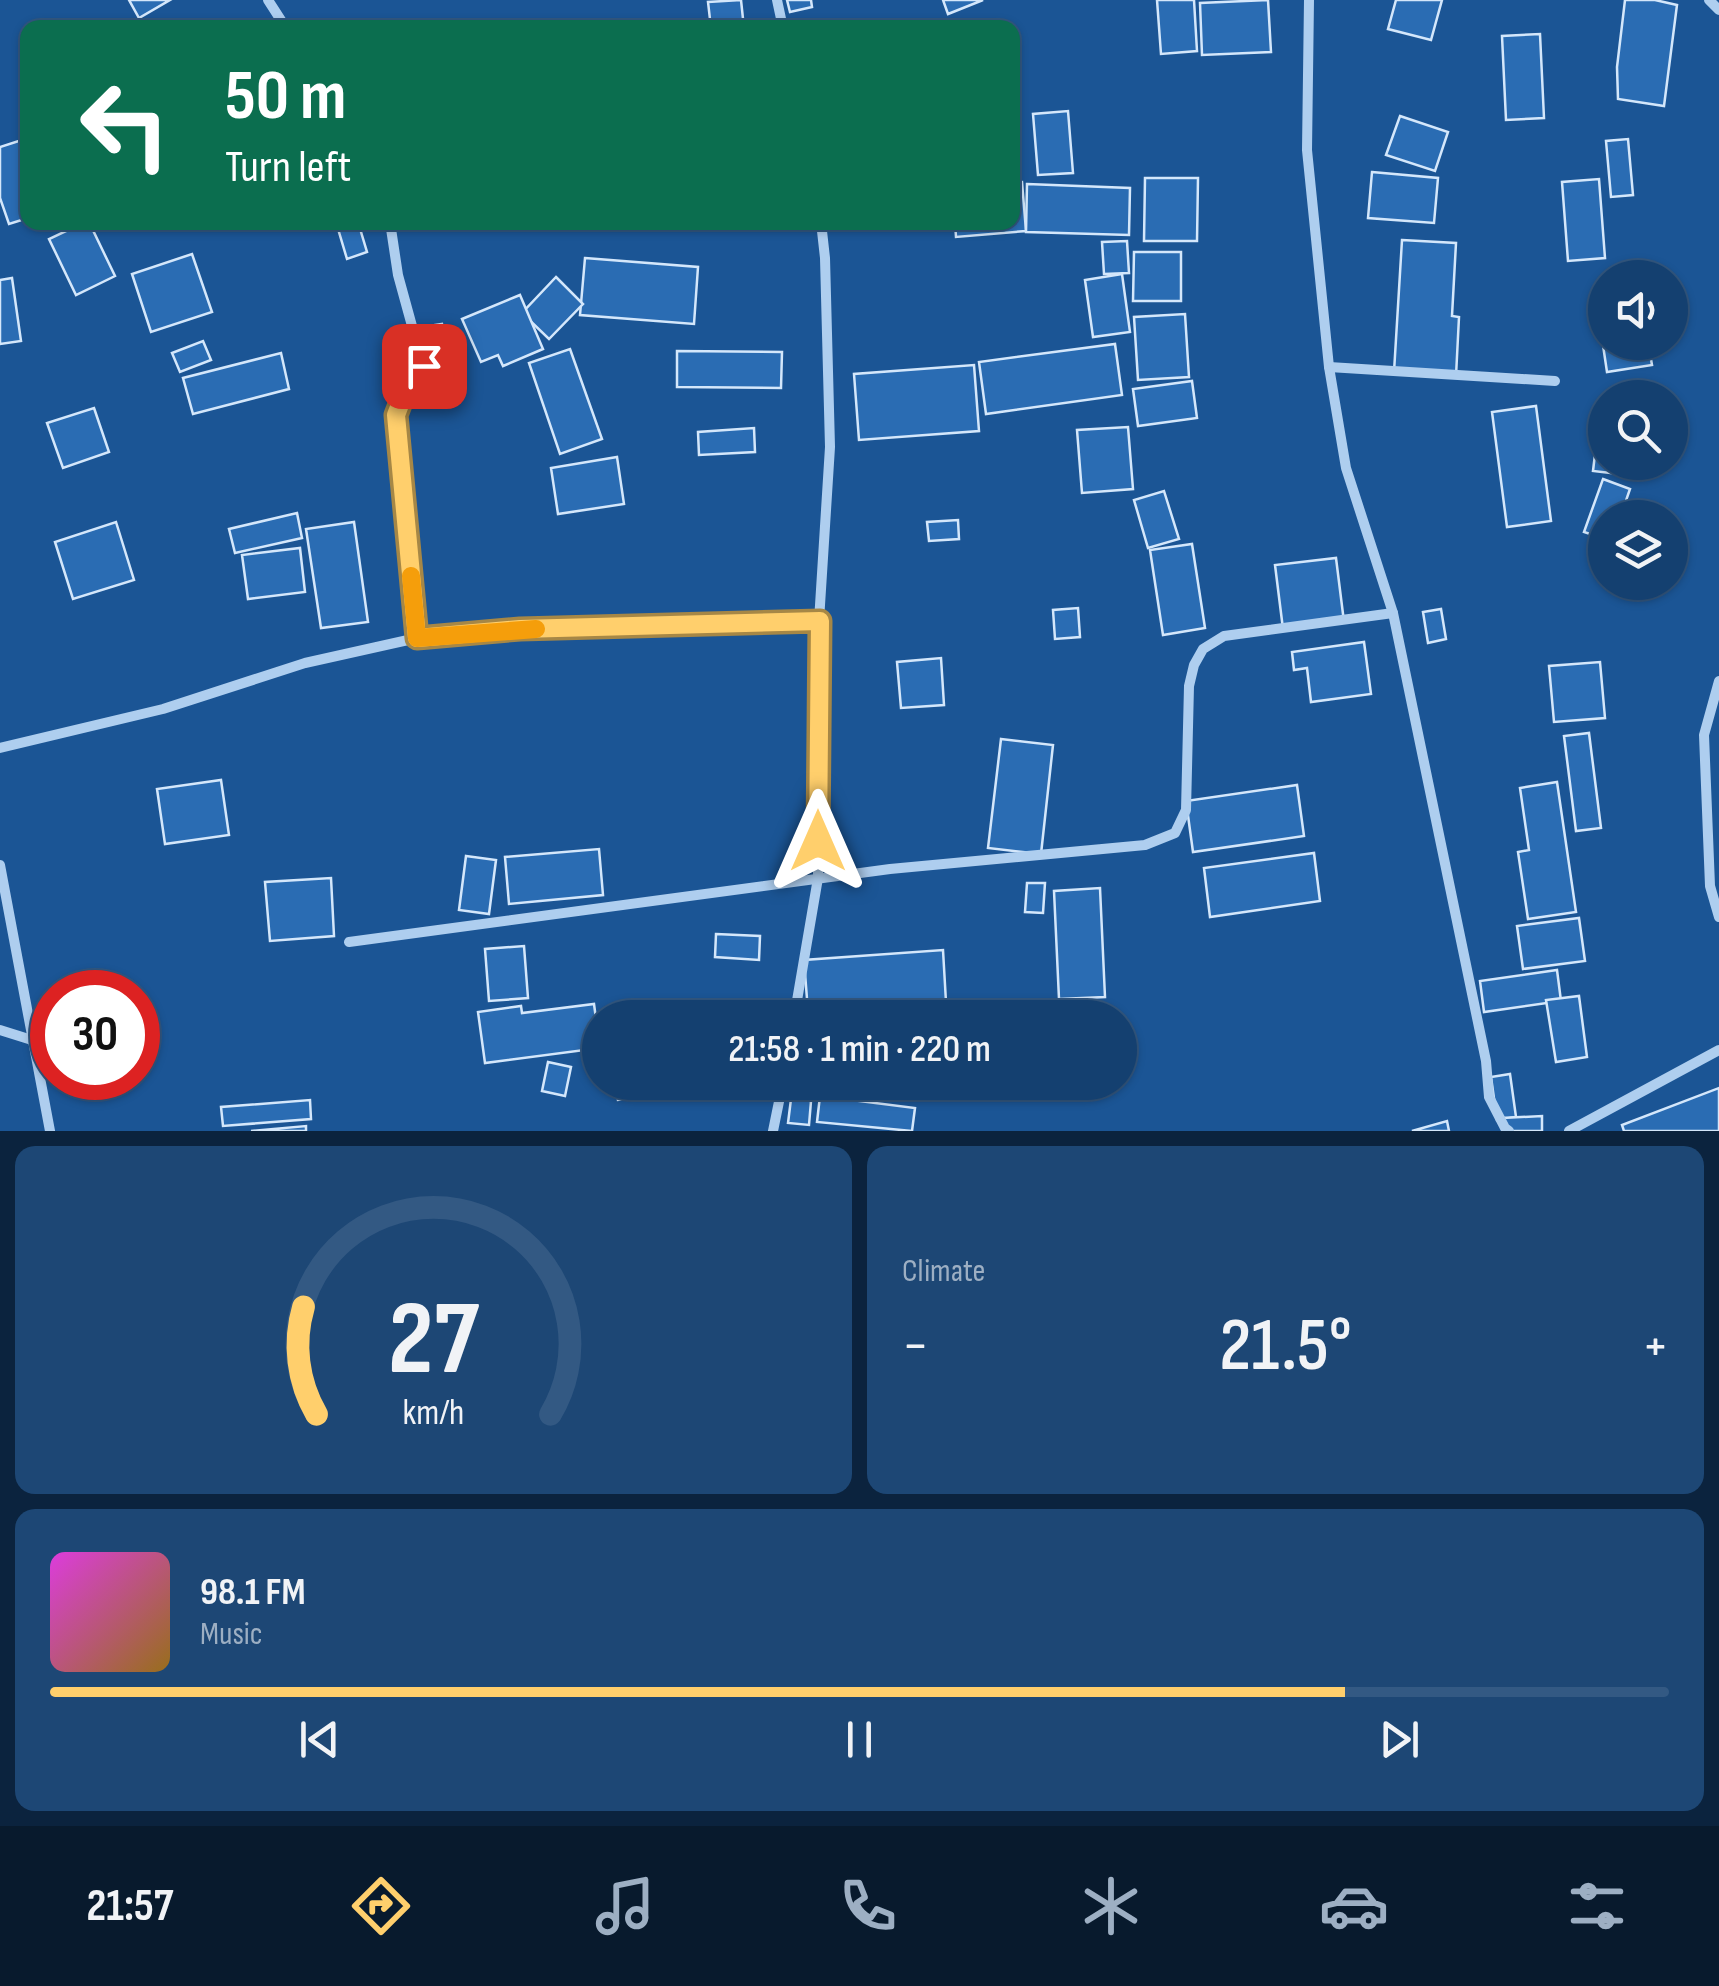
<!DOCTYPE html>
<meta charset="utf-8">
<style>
:root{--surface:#144070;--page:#1d4775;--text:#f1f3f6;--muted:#9dafc3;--line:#335983;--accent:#ffcf6c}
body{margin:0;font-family:"Sofia Sans Condensed",sans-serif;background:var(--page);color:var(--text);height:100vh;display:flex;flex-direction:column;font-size:38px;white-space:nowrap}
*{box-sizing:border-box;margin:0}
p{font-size:32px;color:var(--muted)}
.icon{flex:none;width:55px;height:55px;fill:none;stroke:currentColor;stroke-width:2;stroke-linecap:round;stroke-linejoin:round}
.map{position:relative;height:1131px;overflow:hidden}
.side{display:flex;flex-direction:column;gap:15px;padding:15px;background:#0b233e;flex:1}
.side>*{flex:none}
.hud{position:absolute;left:20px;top:20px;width:1000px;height:210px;border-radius:20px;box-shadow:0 2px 8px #0004,0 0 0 2px var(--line);background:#0b6e4f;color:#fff;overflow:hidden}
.tools{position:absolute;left:1588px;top:260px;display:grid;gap:20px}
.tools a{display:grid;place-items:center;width:100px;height:100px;border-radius:50%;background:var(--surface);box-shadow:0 2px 8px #0004,0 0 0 2px var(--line);font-size:50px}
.speed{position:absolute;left:30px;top:970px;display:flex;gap:20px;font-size:50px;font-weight:700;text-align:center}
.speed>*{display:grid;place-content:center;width:130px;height:130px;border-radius:50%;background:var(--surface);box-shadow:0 2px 8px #0004,0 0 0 2px var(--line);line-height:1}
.speed .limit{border:15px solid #d22;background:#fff;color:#111}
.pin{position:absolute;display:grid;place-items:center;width:85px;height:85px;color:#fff;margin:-42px;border-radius:20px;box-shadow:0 5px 15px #0006}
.me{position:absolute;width:110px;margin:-55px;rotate:0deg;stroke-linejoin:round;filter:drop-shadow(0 0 8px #0008)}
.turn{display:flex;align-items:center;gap:35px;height:210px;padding:0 40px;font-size:45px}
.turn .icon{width:130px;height:130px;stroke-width:2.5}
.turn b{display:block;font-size:70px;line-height:85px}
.big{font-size:75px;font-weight:600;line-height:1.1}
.side .card{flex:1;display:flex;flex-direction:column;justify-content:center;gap:15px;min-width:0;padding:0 35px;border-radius:20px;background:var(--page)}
.side .dial{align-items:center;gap:0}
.dial svg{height:260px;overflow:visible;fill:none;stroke:var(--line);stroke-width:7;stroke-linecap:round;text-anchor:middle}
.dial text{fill:var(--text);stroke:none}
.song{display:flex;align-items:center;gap:30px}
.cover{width:120px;height:120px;border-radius:15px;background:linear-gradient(135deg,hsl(300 70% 55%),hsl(40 70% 35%))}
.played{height:10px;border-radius:5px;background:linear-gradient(90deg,var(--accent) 80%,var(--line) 80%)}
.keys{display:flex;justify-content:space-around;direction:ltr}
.heat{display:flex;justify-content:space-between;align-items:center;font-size:55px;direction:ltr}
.side .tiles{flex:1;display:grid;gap:15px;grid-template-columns:1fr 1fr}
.card:last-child{grid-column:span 2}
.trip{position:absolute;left:582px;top:1000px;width:555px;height:100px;border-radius:50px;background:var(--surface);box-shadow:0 2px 8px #0004,0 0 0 2px var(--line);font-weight:600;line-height:100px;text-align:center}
.dock{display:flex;height:160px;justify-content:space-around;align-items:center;background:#081a2d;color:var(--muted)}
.dock .icon{width:70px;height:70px}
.dock .selected{color:var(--accent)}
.dock b{font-size:45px;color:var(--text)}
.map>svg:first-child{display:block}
.building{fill:#2a6cb3;stroke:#d4e7fb;stroke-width:2.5}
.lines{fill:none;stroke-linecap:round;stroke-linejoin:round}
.minor{stroke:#aeceef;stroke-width:10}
.route-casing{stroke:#a68746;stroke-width:25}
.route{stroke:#ffcf6c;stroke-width:18}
.slow{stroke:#f59e0b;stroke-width:18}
</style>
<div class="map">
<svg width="1719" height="1131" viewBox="0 0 1719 1131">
<rect width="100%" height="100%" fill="#1b5595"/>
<!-- building -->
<g class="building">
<polygon points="129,0 170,0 139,18"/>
<polygon points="741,0 744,28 711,28 708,2"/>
<polygon points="787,0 811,0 812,7 790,12"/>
<polygon points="943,0 983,0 948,14"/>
<polygon points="1157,0 1194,0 1197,51 1161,54"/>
<polygon points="1268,0 1271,52 1202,55 1200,3"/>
<polygon points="1396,0 1442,0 1431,40 1388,29"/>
<polygon points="1625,0 1655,0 1677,5 1664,106 1618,99 1617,67"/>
<polygon points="1540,34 1544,118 1506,120 1502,36"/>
<polygon points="1068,111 1073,173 1038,175 1033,114"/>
<polygon points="1400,116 1448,132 1435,171 1386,155"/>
<polygon points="28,138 28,218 9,224 0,198 0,147"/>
<polygon points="1628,139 1633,195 1611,197 1606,141"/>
<polygon points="1372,172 1438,178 1434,223 1368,218"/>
<polygon points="1145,178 1198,178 1197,241 1144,241"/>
<polygon points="1599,179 1605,258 1568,261 1562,182"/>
<polygon points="1022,182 1026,231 956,237 955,222 1012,222 1012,183"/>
<polygon points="1027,184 1130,188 1129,235 1026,232"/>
<polygon points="85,222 89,222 115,276 76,295 49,239"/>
<polygon points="336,222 358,222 367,252 347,259"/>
<polygon points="1402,240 1456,243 1452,316 1459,317 1456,376 1394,372"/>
<polygon points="1127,241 1129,273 1104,274 1102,242"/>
<polygon points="1134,252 1181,252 1181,301 1133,301"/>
<polygon points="192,254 212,312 151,332 132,274"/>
<polygon points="585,258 698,267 694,324 580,315"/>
<polygon points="1122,274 1130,332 1093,337 1085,280"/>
<polygon points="556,277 583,304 549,339 522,313"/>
<polygon points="12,278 21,341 0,344 0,280"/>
<polygon points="520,295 543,349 503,366 498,355 481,362 462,319"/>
<polygon points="1185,314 1189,377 1138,380 1134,317"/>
<polygon points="442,324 448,356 427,360 422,327"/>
<polygon points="1605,324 1605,342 1648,342 1652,365 1607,372 1600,325"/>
<polygon points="203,341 211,360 180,372 172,353"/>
<polygon points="1115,344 1122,395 986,414 979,362"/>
<polygon points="570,349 602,439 560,454 529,363"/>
<polygon points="677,351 782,352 781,388 677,387"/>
<polygon points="281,353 289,389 193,414 183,378"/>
<polygon points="974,365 979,431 859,440 854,374"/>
<polygon points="1192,381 1197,418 1138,426 1133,389"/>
<polygon points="1536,406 1551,521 1507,527 1492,412"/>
<polygon points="94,408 109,452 63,468 47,423"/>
<polygon points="1599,421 1605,422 1605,462 1630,462 1628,475 1593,471"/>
<polygon points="1128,427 1133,489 1082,493 1077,430"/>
<polygon points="754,428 755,452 699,455 698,432"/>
<polygon points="617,457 624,504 558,514 551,468"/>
<polygon points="1603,479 1630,489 1620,518 1605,518 1605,539 1584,532"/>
<polygon points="1164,491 1179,539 1148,548 1134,500"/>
<polygon points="297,513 302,538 235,553 229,529"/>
<polygon points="958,520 959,539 929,541 927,522"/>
<polygon points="116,522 134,580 73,599 55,542"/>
<polygon points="354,522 368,622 321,628 306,529"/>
<polygon points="1192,544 1205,628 1163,635 1150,550"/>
<polygon points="300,548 305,592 248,599 242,555"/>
<polygon points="1336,558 1344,622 1283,629 1275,565"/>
<polygon points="1078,608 1080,637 1055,639 1053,610"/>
<polygon points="1441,609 1446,639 1428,643 1423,612"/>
<polygon points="1364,642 1371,694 1311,702 1307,668 1294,670 1292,652"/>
<polygon points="941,658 944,705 901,708 897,662"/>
<polygon points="1600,662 1605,718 1554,722 1549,666"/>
<polygon points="1589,733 1601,828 1576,831 1564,736"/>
<polygon points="1001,739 1053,745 1041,854 988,848"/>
<polygon points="221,780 229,835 165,844 157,789"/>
<polygon points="1557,782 1576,912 1528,919 1518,852 1529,850 1520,788"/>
<polygon points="1297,785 1304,836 1193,852 1186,801"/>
<polygon points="599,849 603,895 509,904 505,857"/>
<polygon points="1314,853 1320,901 1210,917 1204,868"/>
<polygon points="466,856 496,860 489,914 459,910"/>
<polygon points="331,878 334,936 270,941 265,882"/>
<polygon points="1027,883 1045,883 1043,913 1025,912"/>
<polygon points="1100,888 1105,997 1059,999 1054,891"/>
<polygon points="1579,918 1585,961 1523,969 1517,926"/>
<polygon points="716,934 760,936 759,960 715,957"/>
<polygon points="524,946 528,998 489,1001 485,949"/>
<polygon points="943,950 946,1002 808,1012 804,960"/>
<polygon points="1557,970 1561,1001 1484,1012 1480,981"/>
<polygon points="1579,996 1587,1057 1556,1062 1546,1000"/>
<polygon points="594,1004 600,1048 485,1063 478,1012 521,1006 522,1013"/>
<polygon points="548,1062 571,1067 565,1096 542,1091"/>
<polygon points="1510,1074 1516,1117 1497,1120 1491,1077"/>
<polygon points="616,1082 705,1082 706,1091 618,1100"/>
<polygon points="1719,1088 1719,1131 1624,1131 1622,1125"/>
<polygon points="820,1096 915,1108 912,1131 817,1122"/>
<polygon points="791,1099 811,1101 809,1125 788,1123"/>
<polygon points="310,1100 311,1119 223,1126 221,1107"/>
<polygon points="1542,1116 1542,1131 1503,1131 1502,1118"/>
<polygon points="1447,1121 1449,1131 1412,1131"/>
<polygon points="306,1126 306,1131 251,1131"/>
</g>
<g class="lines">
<!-- minor -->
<g class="minor">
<polyline points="268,0 286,28"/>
<polyline points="777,0 783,28"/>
<polyline points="1309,0 1307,150 1329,367 1346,468 1393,613 1486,1061 1489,1097 1505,1128 1509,1131"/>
<polyline points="1709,0 1719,10"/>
<polyline points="390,222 398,275 423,366 423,380 401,402 396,415 417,638"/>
<polyline points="1329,367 1555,381"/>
<polyline points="1719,681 1704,735 1710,886 1719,917"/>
<polyline points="0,748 163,709 305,663 417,638 520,629 819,621"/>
<polyline points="0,865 50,1131"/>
<polyline points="349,942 890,869 1145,845 1175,833 1186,810 1189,686 1194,665 1203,649 1224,636 1393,613"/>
<polyline points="794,1018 818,878 819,621 830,447 825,258 821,222"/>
<polyline points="0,1030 35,1041"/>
<polyline points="773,1131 783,1082"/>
<polyline points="1569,1131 1719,1050"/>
</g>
</g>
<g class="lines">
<!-- route casing -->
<g class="route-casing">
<polyline id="route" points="424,366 424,380 401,402 396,415 417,638 520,629 820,621 818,841"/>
</g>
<!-- route -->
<use href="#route" class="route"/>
<!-- slow -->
<polyline class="slow" points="411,576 417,638 536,629"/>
</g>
</svg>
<div class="tools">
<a><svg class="icon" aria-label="sound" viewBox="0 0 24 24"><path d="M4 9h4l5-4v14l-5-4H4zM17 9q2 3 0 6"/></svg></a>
<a><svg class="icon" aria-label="search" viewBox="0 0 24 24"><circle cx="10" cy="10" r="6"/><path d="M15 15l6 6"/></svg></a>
<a><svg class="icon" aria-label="layers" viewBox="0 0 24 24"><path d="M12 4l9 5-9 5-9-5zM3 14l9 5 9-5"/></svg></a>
</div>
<div class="speed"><div class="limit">30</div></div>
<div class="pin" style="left:424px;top:366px;background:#d93025"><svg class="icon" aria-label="arrive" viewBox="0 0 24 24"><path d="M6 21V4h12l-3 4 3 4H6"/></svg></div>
<svg class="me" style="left:818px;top:841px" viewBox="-20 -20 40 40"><path d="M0-17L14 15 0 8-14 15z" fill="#ffcf6c" stroke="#fff" stroke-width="4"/></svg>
<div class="trip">21:58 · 1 min · 220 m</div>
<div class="hud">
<div class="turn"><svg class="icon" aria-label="left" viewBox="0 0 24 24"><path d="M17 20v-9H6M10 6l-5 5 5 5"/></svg><div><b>50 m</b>Turn left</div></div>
</div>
</div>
<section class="side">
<div class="tiles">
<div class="card dial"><svg viewBox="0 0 100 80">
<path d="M14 69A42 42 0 1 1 86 69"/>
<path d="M14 69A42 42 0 0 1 10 36" stroke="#ffcf6c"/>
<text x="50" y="56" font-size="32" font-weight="700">27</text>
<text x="50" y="72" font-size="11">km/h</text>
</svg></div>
<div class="card"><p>Climate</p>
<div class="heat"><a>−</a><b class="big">21.5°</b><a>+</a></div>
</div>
<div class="card">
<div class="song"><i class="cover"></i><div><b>98.1 FM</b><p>Music</p></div></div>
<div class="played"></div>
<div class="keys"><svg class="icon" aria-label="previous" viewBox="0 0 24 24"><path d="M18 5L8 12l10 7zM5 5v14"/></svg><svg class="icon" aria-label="pause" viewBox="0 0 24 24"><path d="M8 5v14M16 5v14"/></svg><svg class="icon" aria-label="next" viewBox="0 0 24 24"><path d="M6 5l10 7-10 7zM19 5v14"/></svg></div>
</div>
</div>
</section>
<nav class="dock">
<b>21:57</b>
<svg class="icon selected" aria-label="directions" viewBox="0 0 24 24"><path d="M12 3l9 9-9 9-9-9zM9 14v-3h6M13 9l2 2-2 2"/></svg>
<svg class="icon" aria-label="music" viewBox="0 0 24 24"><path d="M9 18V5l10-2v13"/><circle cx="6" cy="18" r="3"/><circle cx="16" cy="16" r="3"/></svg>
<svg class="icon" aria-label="phone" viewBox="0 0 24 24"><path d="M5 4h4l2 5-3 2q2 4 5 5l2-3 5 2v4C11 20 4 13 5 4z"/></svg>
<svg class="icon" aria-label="climate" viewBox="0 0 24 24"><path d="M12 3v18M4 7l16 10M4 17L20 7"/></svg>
<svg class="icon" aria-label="car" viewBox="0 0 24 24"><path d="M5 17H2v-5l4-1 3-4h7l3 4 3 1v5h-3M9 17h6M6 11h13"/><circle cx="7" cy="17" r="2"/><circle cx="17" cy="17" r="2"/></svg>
<svg class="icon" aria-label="filters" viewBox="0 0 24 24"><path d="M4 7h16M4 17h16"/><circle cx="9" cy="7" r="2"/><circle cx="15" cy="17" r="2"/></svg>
</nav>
